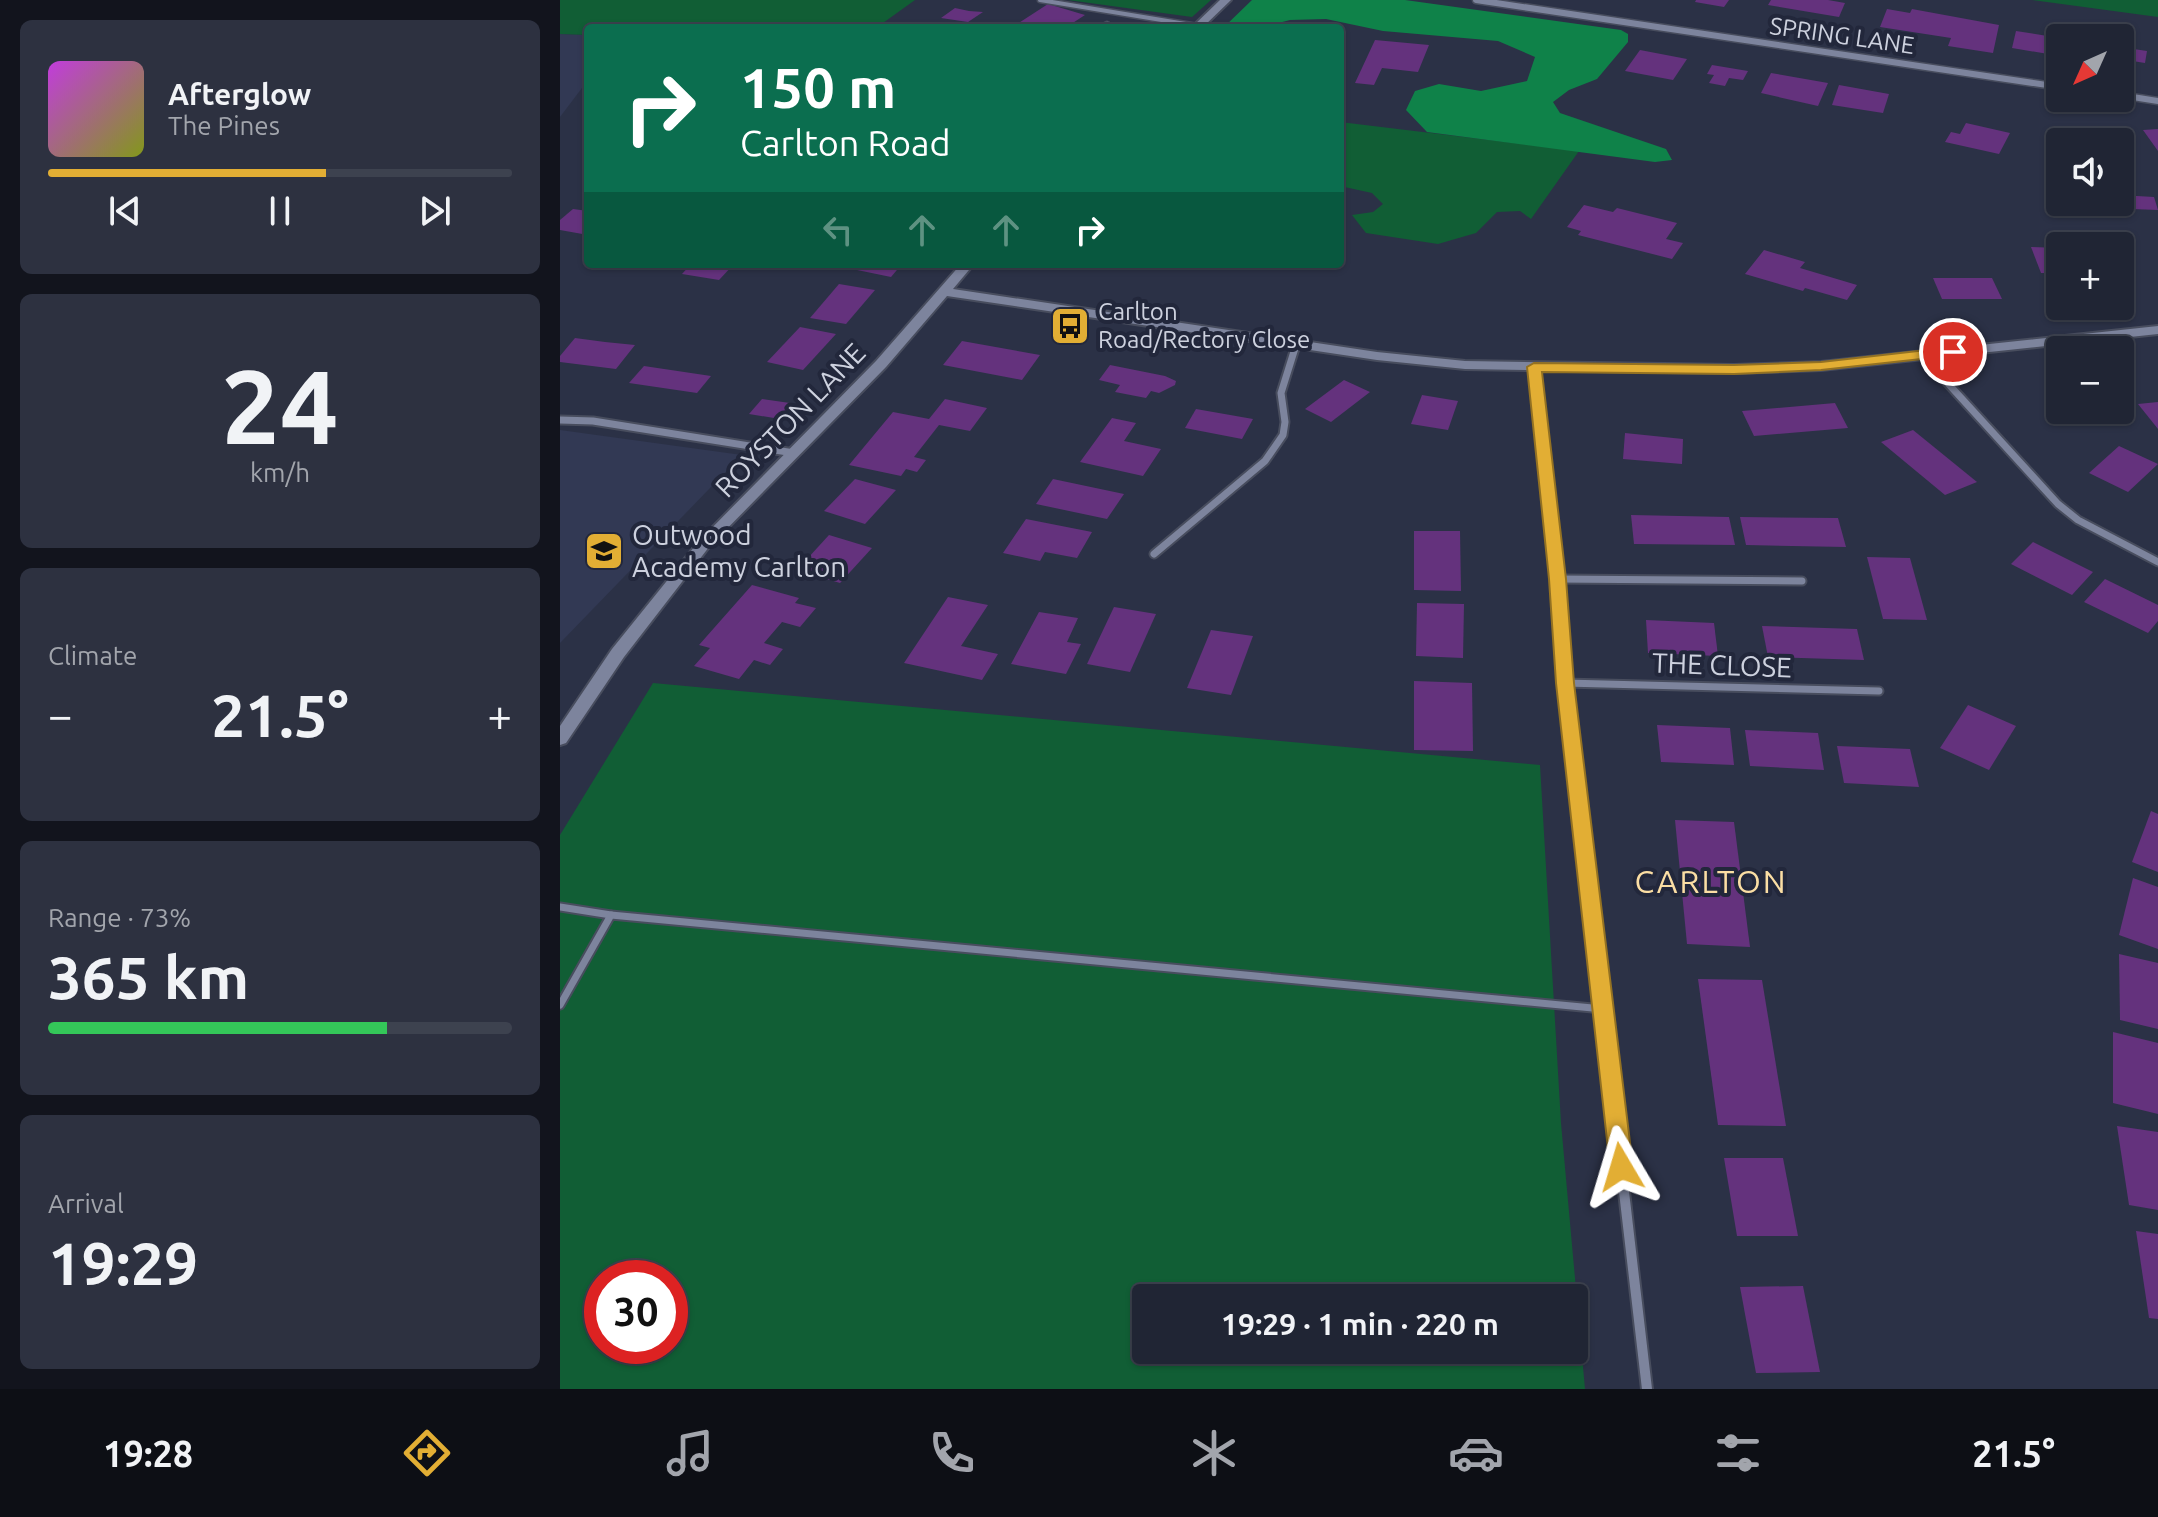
<!DOCTYPE html>
<meta charset="utf-8">
<style>
:root{--surface:#202534;--page:#2d3140;--text:#f1f3f6;--muted:#a2a5ac;--line:#3d424f;--accent:#e2ae34}
body{margin:0;font-family:Ubuntu,sans-serif;background:var(--page);color:var(--text);height:100vh;display:flex;flex-direction:column;font-size:30px;white-space:nowrap}
*{box-sizing:border-box;margin:0}
p{font-size:26px;color:var(--muted)}
.icon{flex:none;width:44px;height:44px;fill:none;stroke:currentColor;stroke-width:2;stroke-linecap:round;stroke-linejoin:round}
.map{position:relative;flex:1;overflow:hidden}
.drawer{display:flex;flex-direction:column;gap:20px;padding:20px;background:#12141d;width:560px}
.drawer>*{flex:none}
.top-card{position:absolute;left:24px;top:24px;width:760px;height:244px;border-radius:8px;box-shadow:0 2px 6px #0004,0 0 0 2px var(--line);background:#0b6e4f;color:#fff;overflow:hidden}
.needle{width:52px;rotate:225deg}
.buttons{position:absolute;left:1486px;top:24px;display:grid;gap:16px}
.buttons a{display:grid;place-items:center;width:88px;height:88px;border-radius:8px;background:var(--surface);box-shadow:0 2px 6px #0004,0 0 0 2px var(--line);font-size:40px}
.speed{position:absolute;left:24px;top:1260px;display:flex;gap:16px;font-size:40px;font-weight:700;text-align:center}
.speed>*{display:grid;place-content:center;width:104px;height:104px;border-radius:50%;background:var(--surface);box-shadow:0 2px 6px #0004,0 0 0 2px var(--line);line-height:1}
.speed .limit{border:12px solid #d22;background:#fff;color:#111}
.pin{position:absolute;display:grid;place-items:center;width:68px;height:68px;color:#fff;margin:-34px;border:4px solid #fff;border-radius:50%;box-shadow:0 2px 8px #0007}
.me{position:absolute;width:88px;margin:-44px;rotate:353deg;stroke-linejoin:round;filter:drop-shadow(0 0 6px #0008)}
.turn{display:flex;align-items:center;gap:28px;height:168px;padding:0 24px;font-size:36px}
.turn .icon{width:104px;height:104px;stroke-width:2.5}
.turn b{display:block;font-size:56px;line-height:68px}
.lanes{display:flex;align-items:center;height:76px;padding:0 24px;background:#0003;justify-content:center;gap:40px;direction:ltr}
.lanes .off{opacity:.35}
.big{font-size:60px;font-weight:700;line-height:1.1}
.drawer .widget{flex:1;display:flex;flex-direction:column;justify-content:center;gap:12px;min-width:0;padding:0 28px;border-radius:12px;background:var(--page)}
.drawer .dial{align-items:center;gap:0}
.dial b{font-size:104px;line-height:1}
.song{display:flex;align-items:center;gap:24px}
.cover{width:96px;height:96px;border-radius:12px;background:linear-gradient(135deg,hsl(290 70% 55%),hsl(70 70% 35%))}
.played{height:8px;border-radius:4px;background:linear-gradient(90deg,var(--accent) 60%,var(--line) 60%)}
.keys{display:flex;justify-content:space-around;direction:ltr}
.heat{display:flex;justify-content:space-between;align-items:center;font-size:44px;direction:ltr}
.charge{height:12px;border-radius:6px;background:linear-gradient(90deg,#34c759 73%,var(--line) 0)}
.trip{position:absolute;left:572px;top:1284px;width:456px;height:80px;border-radius:8px;background:var(--surface);box-shadow:0 2px 6px #0004,0 0 0 2px var(--line);font-weight:700;line-height:80px;text-align:center}
.tab-bar{display:flex;height:128px;justify-content:space-around;align-items:center;background:#0d0f15;color:var(--muted)}
.tab-bar .icon{width:56px;height:56px}
.tab-bar .selected{color:var(--accent)}
.tab-bar b{font-size:36px;color:var(--text)}
main{display:flex;flex:1;min-height:0}
.map>svg:first-child{display:block}
.built{fill:#323954}
.green{fill:#115e35;fill-rule:evenodd}
.forest{fill:#0f8249}
.building{fill:#64327d}
.lines{fill:none;stroke-linecap:round;stroke-linejoin:round}
.lane-far1-casing{stroke:#484d5e;stroke-width:7}
.lane-casing{stroke:#484d5e;stroke-width:11}
.street-far2-casing{stroke:#484d5e;stroke-width:9}
.street-far1-casing{stroke:#484d5e;stroke-width:11}
.street-casing{stroke:#484d5e;stroke-width:14}
.secondary-casing{stroke:#484d5e;stroke-width:4}
.lane-far1{stroke:#7d849d;stroke-width:4}
.lane{stroke:#7d849d;stroke-width:7}
.street-far2{stroke:#7d849d;stroke-width:6}
.street-far1{stroke:#7d849d;stroke-width:7}
.street{stroke:#7d849d;stroke-width:10}
.secondary{fill:#7d849d;fill-rule:evenodd}
.route{fill:#e2ae34;stroke:#937122;stroke-width:2}
.labels{text-anchor:middle;stroke-width:8;stroke-linejoin:round;paint-order:stroke}
.far-street-label{font-size:24px;fill:#cdd1de;stroke:#22273b}
.far-poi-label{font-size:24px;fill:#cdd1de;stroke:#22273b;text-anchor:start}
.street-label{font-size:28px;fill:#cdd1de;stroke:#22273b}
.poi-label{font-size:28px;fill:#cdd1de;stroke:#22273b;text-anchor:start}
.quarter-label{font-size:32px;letter-spacing:2px;fill:#fbdea4;stroke:#22273b}
</style>
<main>
<section class="drawer">
<div class="widget">
<div class="song"><i class="cover"></i><div><b>Afterglow</b><p>The Pines</p></div></div>
<div class="played"></div>
<div class="keys"><svg class="icon" aria-label="previous" viewBox="0 0 24 24"><path d="M18 5L8 12l10 7zM5 5v14"/></svg><svg class="icon" aria-label="pause" viewBox="0 0 24 24"><path d="M8 5v14M16 5v14"/></svg><svg class="icon" aria-label="next" viewBox="0 0 24 24"><path d="M6 5l10 7-10 7zM19 5v14"/></svg></div>
</div>
<div class="widget dial"><b>24</b><p>km/h</p></div>
<div class="widget"><p>Climate</p>
<div class="heat"><a>−</a><b class="big">21.5°</b><a>+</a></div>
</div>
<div class="widget"><p>Range · 73%</p><b class="big">365 km</b><div class="charge"></div></div>
<div class="widget"><p>Arrival</p><b class="big">19:29</b></div>
</section>
<div class="map">
<svg width="1598" height="1389" viewBox="0 0 1598 1389">
<rect width="100%" height="100%" fill="#2b3146"/>
<!-- built -->
<g class="built">
<polygon points="0,34 28,35 28,80 0,117"/>
<polygon points="0,430 182,455 0,643"/>
</g>
<!-- green -->
<g class="green">
<polygon points="0,0 355,0 316,28 28,28 28,35 0,34"/>
<polygon points="508,0 651,0 632,17"/>
<polygon points="1472,0 1598,0 1598,17"/>
<polygon points="780,122 1019,151 971,219 960,211 937,212 916,233 878,244 806,233 792,215 813,212 823,204 812,193 780,186"/>
<path d="M93,683L980,765L1001,1123L1025,1389H0V835ZM42,1278H110V1346H42ZM586,1298H1014V1350H586Z"/>
</g>
<!-- forest -->
<polygon class="forest" points="692,0 845,0 1061,30 1068,34 1068,42 1037,79 1009,90 993,102 1000,113 1106,149 1112,160 1095,162 867,132 846,110 855,91 879,84 921,91 967,81 975,57 938,41 823,31 766,19 730,20 700,28 663,28"/>
<!-- building -->
<g class="building">
<polygon points="1136,0 1169,0 1164,7 1135,2"/>
<polygon points="1211,0 1268,0 1285,3 1279,17 1208,5"/>
<polygon points="488,4 525,15 505,28 451,28"/>
<polygon points="395,8 409,11 423,12 408,22 381,18"/>
<polygon points="1327,9 1350,13 1352,9 1439,25 1433,53 1388,46 1391,38 1320,27"/>
<polygon points="1456,31 1500,38 1500,56 1452,48"/>
<polygon points="815,40 869,45 858,72 822,68 814,85 795,83"/>
<polygon points="1560,47 1587,51 1585,63 1560,59"/>
<polygon points="1080,50 1127,59 1113,80 1065,71"/>
<polygon points="1152,65 1188,71 1183,80 1169,78 1165,86 1149,83 1154,75 1147,74"/>
<polygon points="1211,73 1268,83 1258,106 1201,93"/>
<polygon points="1279,85 1329,94 1323,113 1272,105"/>
<polygon points="1406,123 1450,133 1439,154 1385,142 1391,132 1400,134"/>
<polygon points="1493,127 1547,130 1551,141 1498,142"/>
<polygon points="1598,129 1598,151 1583,130"/>
<polygon points="1560,195 1594,197 1598,210 1546,208 1543,202 1560,202"/>
<polygon points="1024,205 1053,212 1057,208 1117,223 1106,239 1123,243 1112,259 1018,235 1021,231 1007,227"/>
<polygon points="13,209 28,211 28,235 0,230 0,220"/>
<polygon points="1471,247 1500,248 1500,273 1481,273"/>
<polygon points="1204,250 1245,262 1240,268 1297,285 1287,300 1245,288 1243,291 1185,274"/>
<polygon points="131,264 174,264 159,280 122,274"/>
<polygon points="268,264 342,264 331,277"/>
<polygon points="1373,278 1432,278 1442,299 1382,299"/>
<polygon points="279,284 315,290 286,324 250,318"/>
<polygon points="240,327 276,334 243,370 207,362"/>
<polygon points="15,338 45,342 75,345 56,369 0,362 0,356"/>
<polygon points="402,341 480,355 462,380 383,365"/>
<polygon points="550,365 605,376 616,381 615,385 599,393 591,391 586,398 555,392 560,385 539,380"/>
<polygon points="84,366 151,376 137,393 69,383"/>
<polygon points="784,380 810,392 771,422 745,409"/>
<polygon points="862,395 898,401 888,430 851,424"/>
<polygon points="202,399 244,405 232,421 189,414"/>
<polygon points="385,399 427,408 410,431 379,425 354,457 366,460 357,472 346,469 341,476 289,465 333,412 369,419"/>
<polygon points="1598,402 1598,429 1578,404"/>
<polygon points="1275,403 1288,428 1194,436 1182,411"/>
<polygon points="636,409 693,419 682,439 625,428"/>
<polygon points="552,418 576,423 564,441 601,449 583,476 520,462"/>
<polygon points="1353,430 1417,482 1385,495 1321,442"/>
<polygon points="1065,433 1123,439 1122,464 1063,459"/>
<polygon points="1559,446 1598,464 1568,492 1529,473"/>
<polygon points="295,479 336,490 305,524 264,511"/>
<polygon points="493,479 564,494 547,519 476,504"/>
<polygon points="1071,515 1169,517 1175,545 1074,544"/>
<polygon points="1180,517 1278,518 1286,547 1186,545"/>
<polygon points="466,519 532,532 517,558 485,552 480,561 443,553"/>
<polygon points="854,531 900,531 901,591 854,590"/>
<polygon points="269,535 312,548 280,583 237,570"/>
<polygon points="1473,542 1533,572 1512,595 1451,564"/>
<polygon points="1307,557 1350,558 1367,620 1323,619"/>
<polygon points="1545,579 1598,605 1598,621 1588,633 1524,602"/>
<polygon points="192,585 239,598 235,603 256,608 240,627 222,622 204,643 223,649 210,665 194,660 179,679 134,666 150,648 139,645"/>
<polygon points="388,597 428,605 401,646 438,654 422,680 344,663"/>
<polygon points="857,603 904,604 903,658 856,656"/>
<polygon points="554,607 596,614 570,672 527,664"/>
<polygon points="479,612 518,618 507,642 521,644 506,674 451,664"/>
<polygon points="1086,620 1154,623 1158,656 1088,653"/>
<polygon points="1202,626 1297,629 1304,660 1208,657"/>
<polygon points="651,630 693,636 671,695 627,688"/>
<polygon points="854,681 912,683 913,751 854,750"/>
<polygon points="1408,705 1456,726 1429,770 1380,748"/>
<polygon points="1097,725 1170,728 1174,765 1101,762"/>
<polygon points="1185,730 1258,733 1264,770 1190,766"/>
<polygon points="1277,746 1350,749 1359,787 1284,783"/>
<polygon points="1591,811 1598,814 1598,872 1572,862"/>
<polygon points="1115,820 1174,822 1190,947 1127,944"/>
<polygon points="1573,878 1598,887 1598,949 1559,935"/>
<polygon points="1559,954 1598,963 1598,1029 1560,1020"/>
<polygon points="1138,979 1202,980 1226,1126 1158,1125"/>
<polygon points="1553,1032 1598,1043 1598,1114 1553,1103"/>
<polygon points="1557,1126 1598,1132 1598,1210 1569,1205"/>
<polygon points="1164,1158 1223,1158 1238,1236 1177,1236"/>
<polygon points="1576,1231 1598,1234 1598,1319 1589,1318"/>
<polygon points="1243,1286 1260,1372 1196,1373 1180,1287"/>
</g>
<g class="lines">
<!-- lane-far1 casing -->
<g class="lane-far1-casing">
<polyline id="lane-far1" points="480,0 638,26"/>
</g>
<!-- lane casing -->
<g class="lane-casing">
<g id="lane">
<polyline points="0,907 51,915"/>
<polyline points="0,1005 51,915 1043,1009"/>
</g>
</g>
<!-- street-far2 casing -->
<g class="street-far2-casing">
<g id="street-far2">
<polyline points="916,0 1500,87"/>
<polyline points="542,28 547,25"/>
<polyline points="1560,95 1598,101"/>
</g>
</g>
<!-- street-far1 casing -->
<g class="street-far1-casing">
<g id="street-far1">
<polyline points="1362,355 1498,504 1518,520 1598,562"/>
<polyline points="974,367 1018,799"/>
<polyline points="0,420 33,421 234,453"/>
<polyline points="594,554 705,461 723,435 725,422 721,393 736,345"/>
<polyline points="998,579 1242,581"/>
<polyline points="1005,683 1319,691"/>
</g>
</g>
<!-- street casing -->
<g class="street-casing">
<polyline id="street" points="1018,797 1087,1389"/>
</g>
<!-- secondary casing -->
<g class="secondary-casing">
<g id="secondary">
<polygon points="660,0 671,0 642,28 631,28"/>
<polygon points="401,264 414,264 393,289 817,352 905,361 1174,365 1261,362 1598,326 1598,334 1261,370 1174,373 905,369 817,360 387,296 326,367 149,547 64,657 6,743 0,745 0,726 52,649 139,541 316,361"/>
</g>
</g>
<!-- lane-far1 -->
<use href="#lane-far1" class="lane-far1"/>
<!-- lane -->
<use href="#lane" class="lane"/>
<!-- street-far2 -->
<use href="#street-far2" class="street-far2"/>
<!-- street-far1 -->
<use href="#street-far1" class="street-far1"/>
<!-- street -->
<use href="#street" class="street"/>
<!-- secondary -->
<use href="#secondary" class="secondary"/>
</g>
<!-- route -->
<polygon class="route" points="1393,347 1400,352 1398,355 1261,370 1174,374 982,372 1006,579 1014,683 1073,1167 1069,1175 1061,1178 1053,1175 1050,1167 996,683 989,579 967,367 974,363 1174,365 1261,362"/>
<!-- icons -->
<defs>
<g id="bus-square" transform="scale(2)"><rect x="-9" y="-9" width="18" height="18" rx="4" fill="#e2ae34" stroke="#22273b"/><path d="M-5-6H5V4H4V6H2V4H-2V6H-4V4H-5ZM-3.5-4V0h7V-4ZM-3.5 1.2v1.5H-2V1.2ZM2 1.2v1.5H3.5V1.2Z" fill="#111"/></g>
<g id="school-square" transform="scale(2)"><rect x="-9" y="-9" width="18" height="18" rx="4" fill="#e2ae34" stroke="#22273b"/><path d="M0-5L7-2L0 1L-7-2ZM-4 1L0 2.5L4 1V4Q0 6-4 4Z" fill="#111"/></g>
</defs>
<g fill-rule="evenodd">
<use href="#bus-square" x="510" y="326"/>
<use href="#school-square" x="44" y="551"/>
</g>
<g class="labels">
<!-- far-street labels -->
<g class="far-street-label">
<text transform="translate(1282 36) rotate(8)" y="8">SPRING LANE</text>
</g>
<!-- far-poi labels -->
<g class="far-poi-label">
<text x="538" y="320">Carlton<tspan x="538" dy="28">Road/Rectory Close</tspan></text>
</g>
<!-- street labels -->
<g class="street-label">
<text transform="translate(230 420) rotate(-46)" y="10">ROYSTON LANE</text>
<text transform="translate(1162 665) rotate(2)" y="10">THE CLOSE</text>
</g>
<!-- poi labels -->
<g class="poi-label">
<text x="72" y="545">Outwood<tspan x="72" dy="32">Academy Carlton</tspan></text>
</g>
<!-- quarter labels -->
<g class="quarter-label">
<text x="1151" y="893">CARLTON</text>
</g>
</g>
</svg>
<div class="buttons">
<a><svg class="needle" viewBox="-14 -14 28 28"><path d="M0-13l5 13h-10z" fill="#e53935"/><path d="M0 13l5-13h-10z" fill="#a2a5ac"/></svg></a>
<a><svg class="icon" aria-label="sound" viewBox="0 0 24 24"><path d="M4 9h4l5-4v14l-5-4H4zM17 9q2 3 0 6"/></svg></a>
<a>+</a>
<a>−</a>
</div>
<div class="speed"><div class="limit">30</div></div>
<div class="pin" style="left:1393px;top:352px;background:#d93025"><svg class="icon" aria-label="arrive" viewBox="0 0 24 24"><path d="M6 21V4h12l-3 4 3 4H6"/></svg></div>
<svg class="me" style="left:1061px;top:1167px" viewBox="-20 -20 40 40"><path d="M0-17L14 15 0 8-14 15z" fill="#e2ae34" stroke="#fff" stroke-width="4"/></svg>
<div class="trip">19:29 · 1 min · 220 m</div>
<div class="top-card">
<div class="turn"><svg class="icon" aria-label="right" viewBox="0 0 24 24"><path d="M7 20v-9h11M14 6l5 5-5 5"/></svg><div><b>150 m</b>Carlton Road</div></div>
<div class="lanes"><svg class="icon off" aria-label="left" viewBox="0 0 24 24"><path d="M17 20v-9H6M10 6l-5 5 5 5"/></svg><svg class="icon off" aria-label="ahead" viewBox="0 0 24 24"><path d="M12 20V5M6 11l6-6 6 6"/></svg><svg class="icon off" aria-label="ahead" viewBox="0 0 24 24"><path d="M12 20V5M6 11l6-6 6 6"/></svg><svg class="icon" aria-label="right" viewBox="0 0 24 24"><path d="M7 20v-9h11M14 6l5 5-5 5"/></svg></div>
</div>
</div>
</main>
<nav class="tab-bar">
<b>19:28</b>
<svg class="icon selected" aria-label="directions" viewBox="0 0 24 24"><path d="M12 3l9 9-9 9-9-9zM9 14v-3h6M13 9l2 2-2 2"/></svg>
<svg class="icon" aria-label="music" viewBox="0 0 24 24"><path d="M9 18V5l10-2v13"/><circle cx="6" cy="18" r="3"/><circle cx="16" cy="16" r="3"/></svg>
<svg class="icon" aria-label="phone" viewBox="0 0 24 24"><path d="M5 4h4l2 5-3 2q2 4 5 5l2-3 5 2v4C11 20 4 13 5 4z"/></svg>
<svg class="icon" aria-label="climate" viewBox="0 0 24 24"><path d="M12 3v18M4 7l16 10M4 17L20 7"/></svg>
<svg class="icon" aria-label="car" viewBox="0 0 24 24"><path d="M5 17H2v-5l4-1 3-4h7l3 4 3 1v5h-3M9 17h6M6 11h13"/><circle cx="7" cy="17" r="2"/><circle cx="17" cy="17" r="2"/></svg>
<svg class="icon" aria-label="filters" viewBox="0 0 24 24"><path d="M4 7h16M4 17h16"/><circle cx="9" cy="7" r="2"/><circle cx="15" cy="17" r="2"/></svg>
<b>21.5°</b>
</nav>
